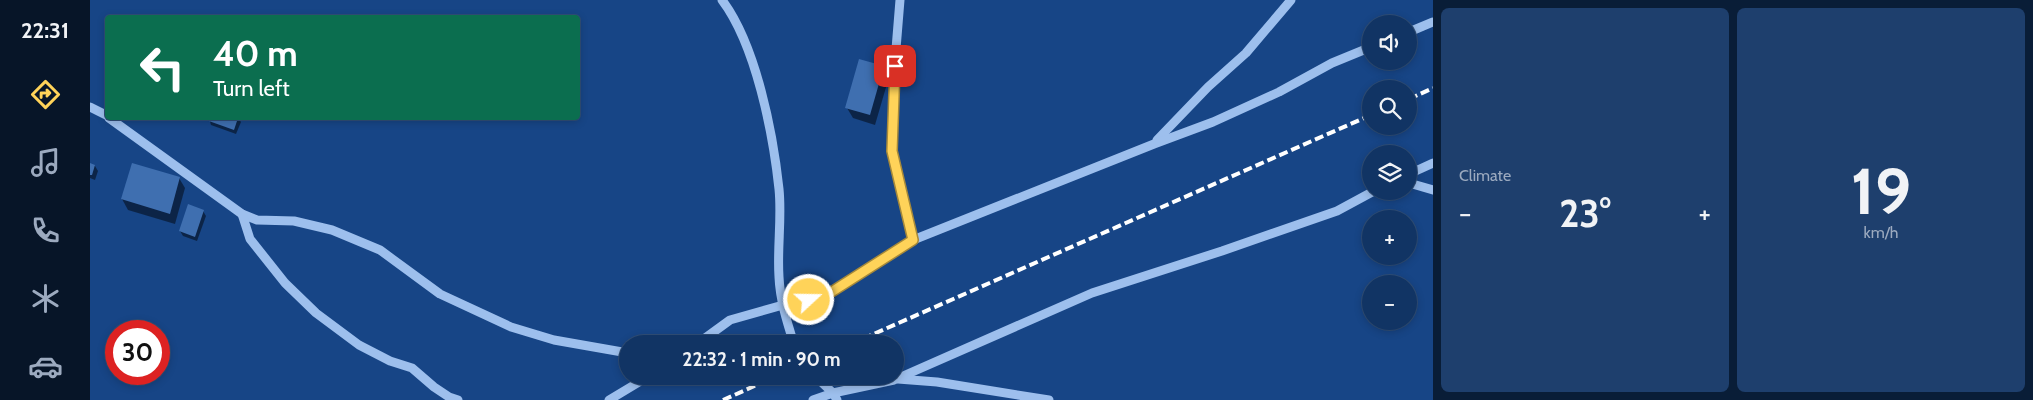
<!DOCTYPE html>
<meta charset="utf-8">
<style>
:root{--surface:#113464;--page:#1e3f6d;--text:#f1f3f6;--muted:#9caabf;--line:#304f78;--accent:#ffd359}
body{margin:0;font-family:Cabin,sans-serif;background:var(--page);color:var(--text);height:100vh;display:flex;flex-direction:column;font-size:19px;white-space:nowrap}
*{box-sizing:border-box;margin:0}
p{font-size:16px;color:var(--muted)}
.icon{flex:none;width:28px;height:28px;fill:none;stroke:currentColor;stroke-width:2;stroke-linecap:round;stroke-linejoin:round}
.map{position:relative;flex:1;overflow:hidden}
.drawer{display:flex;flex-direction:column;gap:8px;padding:8px;background:#091d37;width:600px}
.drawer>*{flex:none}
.top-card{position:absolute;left:15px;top:15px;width:475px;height:105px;border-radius:5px;box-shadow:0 2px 8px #0003,0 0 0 1px var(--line);background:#0b6e4f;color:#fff;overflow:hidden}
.fabs{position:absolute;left:1272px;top:15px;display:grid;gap:10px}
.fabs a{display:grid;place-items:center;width:55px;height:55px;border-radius:50%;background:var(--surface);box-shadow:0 2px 8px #0003,0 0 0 1px var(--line);font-size:25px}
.speed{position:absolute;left:15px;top:320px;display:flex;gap:10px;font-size:25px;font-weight:700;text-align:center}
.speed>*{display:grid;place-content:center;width:65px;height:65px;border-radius:50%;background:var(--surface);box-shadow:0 2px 8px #0003,0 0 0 1px var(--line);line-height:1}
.speed .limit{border:8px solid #d22;background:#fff;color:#111}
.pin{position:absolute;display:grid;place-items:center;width:42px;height:42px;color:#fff;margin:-21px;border-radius:10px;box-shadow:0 2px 8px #0006}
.me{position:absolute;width:55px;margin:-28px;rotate:69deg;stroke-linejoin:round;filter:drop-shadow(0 0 4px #0008)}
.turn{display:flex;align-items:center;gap:18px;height:105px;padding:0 25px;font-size:22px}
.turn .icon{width:65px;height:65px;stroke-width:2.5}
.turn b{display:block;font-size:35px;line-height:42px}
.big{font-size:38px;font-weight:700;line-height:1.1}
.drawer .widget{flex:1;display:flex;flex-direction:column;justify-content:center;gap:8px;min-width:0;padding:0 18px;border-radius:8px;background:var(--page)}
.drawer .dial{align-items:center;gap:0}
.dial b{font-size:65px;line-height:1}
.heat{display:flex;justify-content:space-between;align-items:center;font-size:28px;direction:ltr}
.drawer .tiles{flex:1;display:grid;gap:8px;grid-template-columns:repeat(2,1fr)}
.trip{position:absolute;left:529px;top:335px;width:285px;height:50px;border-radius:25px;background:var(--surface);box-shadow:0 2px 8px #0003,0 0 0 1px var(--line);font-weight:700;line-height:50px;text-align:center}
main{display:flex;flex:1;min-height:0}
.dock{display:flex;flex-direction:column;width:90px;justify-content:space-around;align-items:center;background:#071528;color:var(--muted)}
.dock .icon{width:35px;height:35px}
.dock .current{color:var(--accent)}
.dock b{font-size:22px;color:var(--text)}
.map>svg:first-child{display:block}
.shadow{fill:#0007}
.building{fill:#3f6fb0}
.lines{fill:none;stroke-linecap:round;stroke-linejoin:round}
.minor{stroke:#9dbfed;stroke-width:9}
.rail{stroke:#fff;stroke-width:4;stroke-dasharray:9 4;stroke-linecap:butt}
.route-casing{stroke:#a6893a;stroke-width:12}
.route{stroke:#ffd359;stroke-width:9}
</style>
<main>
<nav class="dock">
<b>22:31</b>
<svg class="icon current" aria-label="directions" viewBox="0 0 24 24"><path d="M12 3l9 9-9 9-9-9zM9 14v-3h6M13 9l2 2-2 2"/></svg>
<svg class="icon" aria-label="music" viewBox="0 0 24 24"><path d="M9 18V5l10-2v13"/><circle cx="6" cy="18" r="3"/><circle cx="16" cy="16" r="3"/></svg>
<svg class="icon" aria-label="phone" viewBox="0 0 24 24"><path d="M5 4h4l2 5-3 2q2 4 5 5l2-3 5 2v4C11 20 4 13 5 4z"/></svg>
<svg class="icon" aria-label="climate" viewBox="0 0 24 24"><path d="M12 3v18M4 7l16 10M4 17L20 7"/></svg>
<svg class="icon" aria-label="car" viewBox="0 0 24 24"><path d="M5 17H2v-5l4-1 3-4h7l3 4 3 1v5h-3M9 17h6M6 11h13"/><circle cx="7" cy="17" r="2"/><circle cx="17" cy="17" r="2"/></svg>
</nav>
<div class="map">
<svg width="1343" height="400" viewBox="0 0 1343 400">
<rect width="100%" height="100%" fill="#174586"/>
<!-- shadow -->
<g class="shadow">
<polygon points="793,67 799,77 785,125 763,118 757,108"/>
<polygon points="119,118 148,118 151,122 146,134 121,125"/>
<polygon points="0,164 5,166 8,171 5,180 0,178"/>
<polygon points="89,178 95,188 85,224 38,210 32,199"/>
<polygon points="113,211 116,216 107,241 93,236 90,231"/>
</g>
<!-- building -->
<g class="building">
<polygon points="769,59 794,66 780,115 755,108"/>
<polygon points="117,118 148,118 144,130 116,120"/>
<polygon points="0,163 5,165 2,175 0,175"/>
<polygon points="42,163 90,177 80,214 31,199"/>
<polygon points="98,204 114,210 105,237 89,231"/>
</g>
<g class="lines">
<!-- minor -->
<g class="minor">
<path d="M632,0C666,45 683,133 689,189C692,218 687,248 689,277C690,300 697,322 704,344"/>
<polyline points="810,0 806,49 802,151 823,240"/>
<polyline points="1319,32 1343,22"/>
<polyline points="0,107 18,116"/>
<polyline points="19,118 152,214 167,220 204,221 242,230 290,250 350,294 421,327 464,340 538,353"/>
<polyline points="1067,140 1118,87 1156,53 1201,0"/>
<polyline points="1319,174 1343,163"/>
<polyline points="1319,183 1343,190"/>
<polyline points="152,214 160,239 195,283 226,313 269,345 300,361 322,368 344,387 359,397 368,400"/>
<polyline points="607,344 640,320 693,305 732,298 823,240 1064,144 1123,122 1189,92 1242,63 1281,47"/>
<polyline points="725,376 743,393 747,400"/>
<polyline points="808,379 847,382 959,400"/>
<polyline points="519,400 559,376"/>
<polyline points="723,400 743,393 804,380 1002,293 1132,251 1247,211 1284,191"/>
</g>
<!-- rail -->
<g class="rail">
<polyline points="1319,99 1343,88"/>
<polyline points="761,344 1281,115"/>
<polyline points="633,400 687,376"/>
</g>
</g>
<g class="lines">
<!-- route casing -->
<g class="route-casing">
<polyline id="route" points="719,300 732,298 823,240 802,151 805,66"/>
</g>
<!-- route -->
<use href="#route" class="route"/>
</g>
</svg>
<div class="fabs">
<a><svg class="icon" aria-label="sound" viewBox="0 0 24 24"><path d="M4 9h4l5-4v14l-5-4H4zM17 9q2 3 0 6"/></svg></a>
<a><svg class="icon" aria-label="search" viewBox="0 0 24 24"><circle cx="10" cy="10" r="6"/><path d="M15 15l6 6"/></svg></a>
<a><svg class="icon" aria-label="layers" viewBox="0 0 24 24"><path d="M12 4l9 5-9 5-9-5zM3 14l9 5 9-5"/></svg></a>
<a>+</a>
<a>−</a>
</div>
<div class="speed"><div class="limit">30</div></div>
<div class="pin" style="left:805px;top:66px;background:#d93025"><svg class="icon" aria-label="arrive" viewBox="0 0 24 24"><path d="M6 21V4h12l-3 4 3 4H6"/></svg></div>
<svg class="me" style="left:719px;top:300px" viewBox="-20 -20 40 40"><circle r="17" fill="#ffd359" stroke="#fff" stroke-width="3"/><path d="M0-11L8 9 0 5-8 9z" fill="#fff"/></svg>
<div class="trip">22:32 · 1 min · 90 m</div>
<div class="top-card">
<div class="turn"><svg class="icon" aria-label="left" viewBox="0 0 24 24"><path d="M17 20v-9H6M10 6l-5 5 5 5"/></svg><div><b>40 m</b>Turn left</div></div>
</div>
</div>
<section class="drawer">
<div class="tiles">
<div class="widget"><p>Climate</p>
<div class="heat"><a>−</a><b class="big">23°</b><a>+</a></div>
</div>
<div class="widget dial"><b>19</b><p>km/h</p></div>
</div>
</section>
</main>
